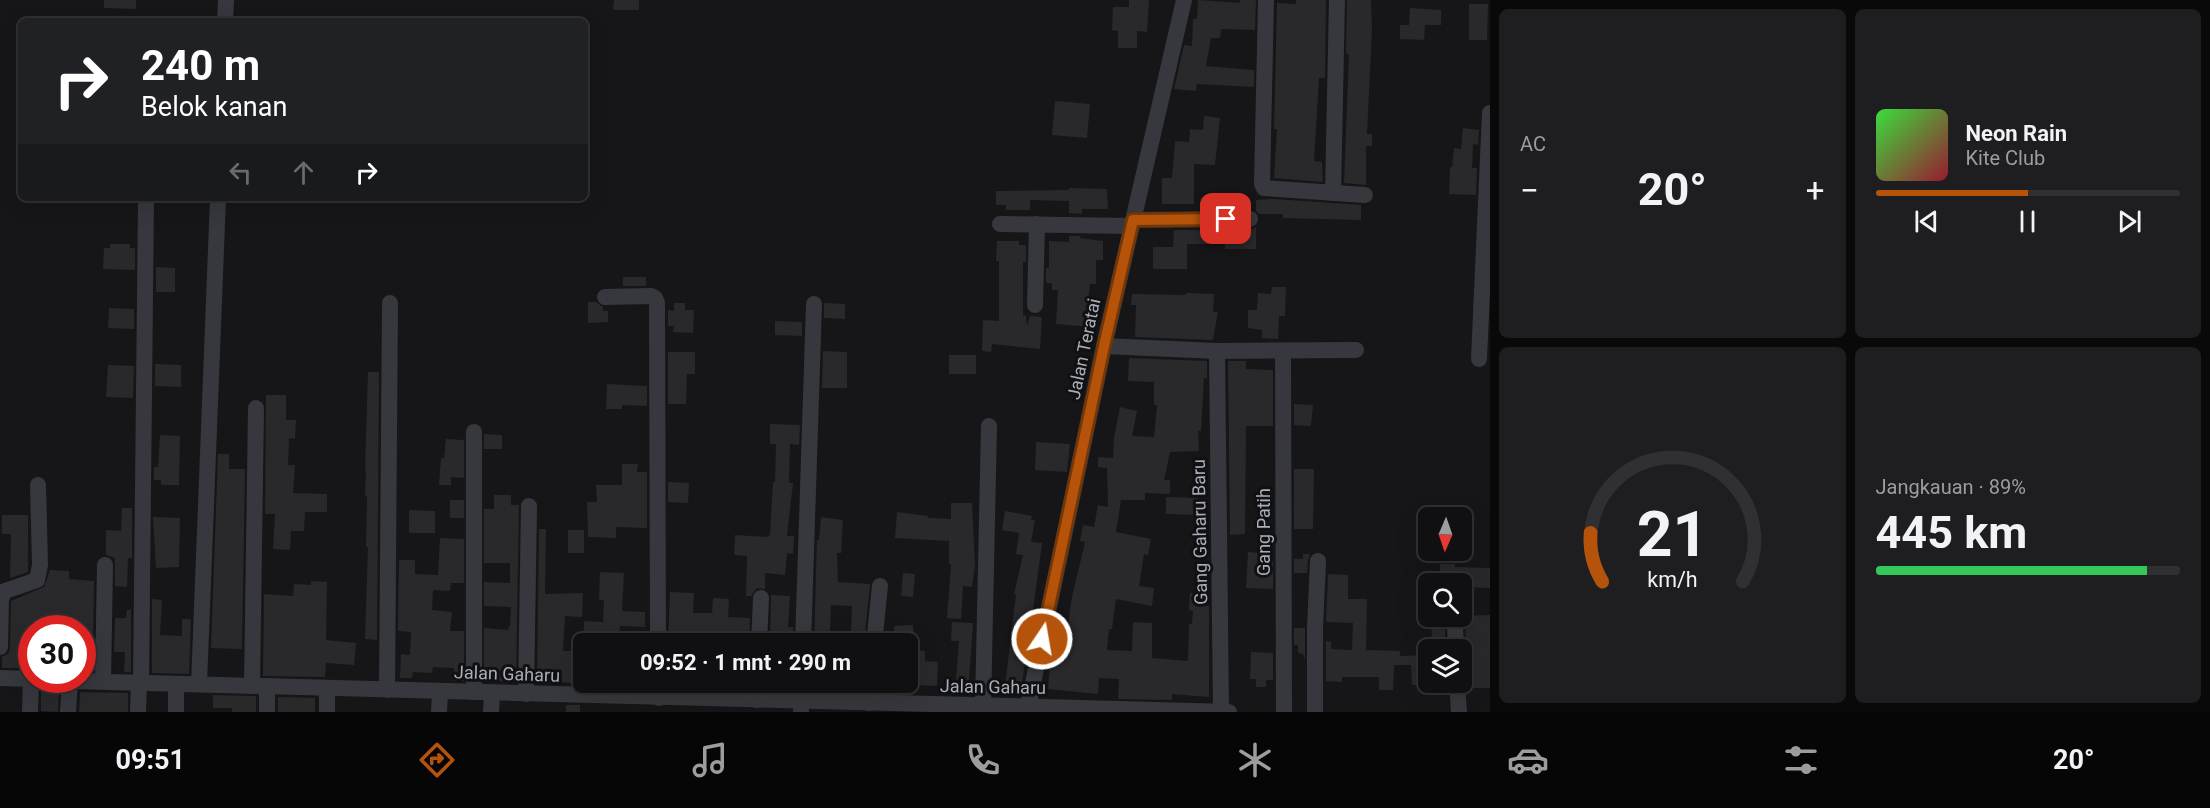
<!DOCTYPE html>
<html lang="id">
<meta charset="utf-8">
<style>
:root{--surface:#101012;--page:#1e1e20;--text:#f1f3f6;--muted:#9c9d9f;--line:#303032;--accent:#b45309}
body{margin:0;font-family:Roboto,sans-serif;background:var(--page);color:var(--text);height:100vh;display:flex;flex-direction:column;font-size:22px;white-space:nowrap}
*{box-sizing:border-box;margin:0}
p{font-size:20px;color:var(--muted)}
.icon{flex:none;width:33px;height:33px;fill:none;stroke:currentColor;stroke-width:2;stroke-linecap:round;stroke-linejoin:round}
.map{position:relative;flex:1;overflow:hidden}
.drawer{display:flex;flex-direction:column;gap:9px;padding:9px;background:#09090a;width:720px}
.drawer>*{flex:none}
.top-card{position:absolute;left:18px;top:18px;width:570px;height:183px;border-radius:9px;box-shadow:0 6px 24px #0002,0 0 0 2px var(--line);background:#202124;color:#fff;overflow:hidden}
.needle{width:39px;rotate:182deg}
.tools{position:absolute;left:1418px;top:507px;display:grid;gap:12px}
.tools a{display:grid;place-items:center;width:54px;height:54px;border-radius:9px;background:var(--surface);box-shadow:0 6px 24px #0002,0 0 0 2px var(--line);font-size:30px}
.speed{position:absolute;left:18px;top:615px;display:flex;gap:12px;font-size:30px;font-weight:700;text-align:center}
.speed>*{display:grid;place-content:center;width:78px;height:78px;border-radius:50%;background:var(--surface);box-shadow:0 6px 24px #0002,0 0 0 2px var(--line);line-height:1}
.speed .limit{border:9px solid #d22;background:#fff;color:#111}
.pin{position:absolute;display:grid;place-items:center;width:51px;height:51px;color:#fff;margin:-26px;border-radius:12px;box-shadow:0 3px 9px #0006}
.me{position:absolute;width:66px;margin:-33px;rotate:12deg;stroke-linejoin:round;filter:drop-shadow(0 0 4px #0008)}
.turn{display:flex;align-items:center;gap:21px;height:126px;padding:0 24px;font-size:27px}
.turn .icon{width:78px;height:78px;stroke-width:2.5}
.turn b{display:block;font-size:42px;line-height:51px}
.lanes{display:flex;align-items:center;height:57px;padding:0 24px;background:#0003;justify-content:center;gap:30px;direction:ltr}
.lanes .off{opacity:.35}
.big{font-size:45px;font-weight:700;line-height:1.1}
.drawer .tile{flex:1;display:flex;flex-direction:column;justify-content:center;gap:9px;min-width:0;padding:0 21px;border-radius:9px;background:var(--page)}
.drawer .dial{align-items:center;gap:0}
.dial svg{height:156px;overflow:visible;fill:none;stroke:var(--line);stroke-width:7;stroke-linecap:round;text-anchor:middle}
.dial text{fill:var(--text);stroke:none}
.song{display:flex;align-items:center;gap:18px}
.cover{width:72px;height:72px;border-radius:9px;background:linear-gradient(135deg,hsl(120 70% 55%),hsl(350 70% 35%))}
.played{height:6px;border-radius:3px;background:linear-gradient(90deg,var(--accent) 50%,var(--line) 50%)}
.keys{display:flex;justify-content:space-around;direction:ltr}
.heat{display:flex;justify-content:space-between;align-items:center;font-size:33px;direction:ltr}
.charge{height:9px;border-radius:4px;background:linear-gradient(90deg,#34c759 89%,var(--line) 0)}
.drawer .tiles{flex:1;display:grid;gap:9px;grid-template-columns:repeat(2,1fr)}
.trip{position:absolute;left:573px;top:633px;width:345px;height:60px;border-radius:9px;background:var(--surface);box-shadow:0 6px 24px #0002,0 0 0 2px var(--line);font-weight:700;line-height:60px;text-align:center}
.menu{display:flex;height:96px;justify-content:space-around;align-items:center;background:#060607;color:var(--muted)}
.menu .icon{width:42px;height:42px}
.menu .on{color:var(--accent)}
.menu b{font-size:27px;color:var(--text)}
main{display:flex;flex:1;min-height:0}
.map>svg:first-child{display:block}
.building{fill:#29292c;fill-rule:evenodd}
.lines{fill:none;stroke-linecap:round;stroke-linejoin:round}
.minor{stroke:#37383d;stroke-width:16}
.route-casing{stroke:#753606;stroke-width:15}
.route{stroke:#b45309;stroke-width:10}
.labels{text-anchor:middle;stroke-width:6;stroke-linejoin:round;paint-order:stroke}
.street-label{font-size:18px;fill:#a8adb8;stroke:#111113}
</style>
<main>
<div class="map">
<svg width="1490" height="712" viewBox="0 0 1490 712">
<rect width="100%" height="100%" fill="#161618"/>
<!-- building -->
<g class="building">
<polygon points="104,0 136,0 136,9 104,8"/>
<polygon points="614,0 639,0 639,10 613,10"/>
<polygon points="1129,0 1149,0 1147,32 1137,31 1137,48 1118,48 1118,31 1112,30 1113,7 1129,7"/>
<polygon points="1198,0 1240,3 1240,0 1256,0 1255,30 1221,29 1220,38 1211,38 1206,66 1254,70 1254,87 1197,84 1196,91 1174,89 1184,45 1192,46 1193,19 1197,19"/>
<polygon points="1296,0 1326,0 1325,78 1319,78 1314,161 1322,162 1323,182 1274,178 1277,129 1274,129 1277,3 1296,4"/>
<polygon points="1347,0 1371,0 1372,29 1367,134 1372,134 1372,146 1366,146 1366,185 1344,183 1349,54 1346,54"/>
<polygon points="1469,4 1488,4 1487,40 1469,40"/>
<polygon points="1410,8 1441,10 1441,25 1425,25 1424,40 1400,39 1400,25 1409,25"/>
<polygon points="1055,101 1090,104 1087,138 1052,135"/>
<polygon points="1204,116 1220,118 1215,165 1194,164 1194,204 1162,204 1162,178 1172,178 1175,141 1189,142 1190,129 1203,130"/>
<polygon points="1463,128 1479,130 1478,145 1473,144 1472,168 1477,168 1476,195 1449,194 1450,167 1452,167 1454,148 1461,149"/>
<polygon points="1069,188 1107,189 1108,209 1082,209 1082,214 1069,213 1069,201 1030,200 1030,210 1006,210 1006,205 996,205 996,191 1069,190"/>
<polygon points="1274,199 1361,205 1361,220 1283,218 1283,214 1259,214 1256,211 1256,200"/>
<polygon points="1256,227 1256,249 1225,249 1225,244 1187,244 1187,269 1153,269 1153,247 1173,247 1174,230 1250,230"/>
<polygon points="1069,236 1081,236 1080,238 1103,241 1103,260 1096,260 1096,284 1090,284 1088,309 1092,309 1091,327 1056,324 1058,290 1052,290 1052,283 1046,283 1046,268 1049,268 1049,241 1069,242"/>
<polygon points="997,241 1019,241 1019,245 1026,245 1026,262 1023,262 1023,315 1026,316 1027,326 1030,316 1042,317 1040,349 992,344 991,352 982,351 983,320 999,321 999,261 996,261"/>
<polygon points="110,244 130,244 130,248 135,248 135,270 103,269 104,248 110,248"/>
<polygon points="156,267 175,268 175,292 156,292"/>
<rect x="623" y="277" width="23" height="9"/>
<polygon points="1272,287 1286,287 1285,316 1279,316 1278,339 1262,338 1262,330 1248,328 1248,310 1257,310 1258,293 1271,294"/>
<polygon points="1186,293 1214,294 1213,312 1218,312 1213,340 1135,337 1136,305 1131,305 1132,294 1186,295"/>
<polygon points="588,302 596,302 603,307 603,311 608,311 608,322 588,323"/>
<polygon points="674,303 685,303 685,310 694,310 693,333 673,332 674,326 668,326 668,310 674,311"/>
<polygon points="824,303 845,304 845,319 824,318"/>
<polygon points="109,308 134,309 134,329 108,328"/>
<polygon points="775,321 802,322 802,336 775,335"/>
<polygon points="823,351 847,352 847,388 822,388"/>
<polygon points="668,352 695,352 695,374 687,374 686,404 668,404"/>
<rect x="949" y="355" width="27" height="19"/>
<polygon points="1129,358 1207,361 1207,378 1204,378 1201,431 1198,431 1199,451 1170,452 1164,480 1170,480 1170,494 1145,493 1145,500 1121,500 1116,532 1151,539 1148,555 1144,554 1139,586 1154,588 1152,606 1116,599 1112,629 1109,629 1107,650 1132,651 1133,622 1152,623 1152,658 1188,661 1189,624 1192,624 1193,611 1189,610 1190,593 1199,593 1200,606 1209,606 1209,697 1172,694 1172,700 1118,699 1119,679 1099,678 1098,694 1048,689 1050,663 1054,664 1058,638 1066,639 1072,597 1085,542 1080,541 1083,525 1094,527 1098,505 1108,507 1107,468 1098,467 1098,457 1113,458 1114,438 1120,407 1137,411 1132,436 1154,437 1157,405 1154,405 1154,382 1128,381"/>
<polygon points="1228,361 1246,361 1246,369 1273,370 1273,426 1246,426 1245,534 1230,535"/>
<polygon points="155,364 181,365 181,387 155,386"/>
<polygon points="108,365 134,366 133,398 106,397"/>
<polygon points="368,372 379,372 377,640 365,639 368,547 366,547 367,496 365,496 366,471 365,470"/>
<polygon points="607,384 647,386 647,406 622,405 622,409 606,409"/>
<polygon points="266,395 286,395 286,420 296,420 295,439 289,438 288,465 295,465 293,493 327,494 327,512 305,512 304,531 291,531 290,550 273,549 275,514 265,514"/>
<polygon points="1294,404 1313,405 1311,426 1294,425"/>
<polygon points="770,424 800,425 799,445 790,444 789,483 793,483 787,536 794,536 793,554 787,553 785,575 765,573 765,589 757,588 751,596 746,596 747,556 734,555 735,535 767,537 770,535 773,482 775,482 776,444 770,444"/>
<polygon points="484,434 502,435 502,449 484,449"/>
<polygon points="160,435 180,436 179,485 161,485 161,480 154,480 154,467 158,467"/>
<polygon points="446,439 464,440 464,478 451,477 451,485 439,485 441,458 444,458"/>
<polygon points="1036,442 1070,444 1067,472 1035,470"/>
<polygon points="218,454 229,454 229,469 245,469 242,649 211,648"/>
<polygon points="622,464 638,464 637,472 647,472 647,528 616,527 616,538 588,537 587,502 597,502 596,485 622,485"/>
<polygon points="1294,469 1314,469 1313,529 1294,529"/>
<polygon points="668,482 689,483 688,503 668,502"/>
<polygon points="494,495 511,495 511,505 519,505 516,682 484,680 484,628 508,630 509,626 510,626 511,607 484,606 484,582 510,583 510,563 484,563 484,509 494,509"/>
<polygon points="1166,497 1198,498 1198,515 1166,514"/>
<rect x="450" y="500" width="14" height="18"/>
<polygon points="951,503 972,503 975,565 972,587 963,586 961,619 947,618 951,564 949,564 949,541 895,538 897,512 928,516 928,518 951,519"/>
<polygon points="122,508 132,508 132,558 128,558 127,587 115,586 115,558 106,555 106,530 121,531"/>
<polygon points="409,510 435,511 435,533 409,533"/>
<polygon points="1005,511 1032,516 1031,520 1035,520 1031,542 1042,543 1032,617 1030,617 1022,685 1016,684 1015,696 1004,695 1016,595 1014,594 1023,555 1016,554 1019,533 1002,530"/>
<polygon points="2,515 28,515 28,572 10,578 11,534 2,534"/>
<polygon points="153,517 180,518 179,567 156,568"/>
<path d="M821,517L843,520L841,553H837L838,582L870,584L864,644H814L817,540H819ZM831,605L852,606L851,634L830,633Z"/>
<polygon points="539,529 546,529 545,594 583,593 582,617 565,616 563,651 583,651 582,684 544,681 543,683 537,683"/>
<rect x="568" y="530" width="16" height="23"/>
<polygon points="440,538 464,539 464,583 451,583 450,591 433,590 432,610 452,612 450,631 464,631 464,681 453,681 454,668 433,667 432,673 413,672 412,678 400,678 401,654 410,655 411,632 398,631 399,560 415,560 415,574 438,575"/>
<polygon points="1248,552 1273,554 1273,589 1246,588"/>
<polygon points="1303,554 1310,554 1308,560 1307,573 1294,573 1294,559 1303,559"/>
<polygon points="1440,564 1455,564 1455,567 1490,568 1490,588 1461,587 1461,584 1440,584"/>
<polygon points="50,570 69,571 69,579 94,581 93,651 82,650 82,628 30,628 29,642 23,641 22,664 28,665 27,668 2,668 2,657 9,653 10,647 11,601 44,587"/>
<polygon points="600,572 624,573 622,611 645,612 645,627 620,626 619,644 583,644 584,621 603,622 604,600 599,600"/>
<polygon points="903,573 915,574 913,597 901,596"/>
<polygon points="1328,574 1348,575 1348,599 1367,599 1366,650 1400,651 1400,656 1428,655 1428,685 1412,685 1411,665 1394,665 1393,690 1379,690 1379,677 1342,677 1342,682 1326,681 1326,641 1331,642 1331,649 1352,650 1353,623 1326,622"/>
<polygon points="311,581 327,582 326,640 356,643 354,665 326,663 325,677 263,676 264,594 293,596 294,584 311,585"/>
<polygon points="670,592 694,593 693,613 712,613 713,598 729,599 728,617 750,618 749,644 668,642"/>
<polygon points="771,595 790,596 788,627 793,627 793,643 770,642"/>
<polygon points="152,599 162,600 160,635 182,636 182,619 191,619 189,674 152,673"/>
<polygon points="127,610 131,610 131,672 124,672 125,652 114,652 115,618 126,618"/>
<polygon points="1490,615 1490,688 1468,688 1466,677 1461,672 1461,659 1465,655 1466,650 1465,624 1461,616"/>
<polygon points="1431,616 1449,616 1445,625 1445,647 1432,648"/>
<polygon points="952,622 973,623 969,680 972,681 971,695 952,694 953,680 956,680 959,641 951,641"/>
<polygon points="913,625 914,638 894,640 894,626"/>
<polygon points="1294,628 1305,628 1305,659 1303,654 1298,653 1298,645 1294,645"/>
<polygon points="910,650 925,651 925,661 938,662 937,686 909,685"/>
<polygon points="1251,652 1273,653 1273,680 1266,680 1266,687 1256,687 1256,679 1250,679"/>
<polygon points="41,691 59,691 58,712 41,711"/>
<polygon points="80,692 128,693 128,712 79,712"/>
<polygon points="213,695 256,696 256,712 232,712 232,708 213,708"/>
<polygon points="278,697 315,698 315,712 278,712"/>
<rect x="566" y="705" width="14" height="7"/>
</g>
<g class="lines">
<!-- minor -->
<g class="minor">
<polyline points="1266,0 1262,184 1264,188 1365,195"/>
<polyline points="225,21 226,0"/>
<polyline points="1333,193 1337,0"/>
<polyline points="1133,220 1250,219"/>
<polyline points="1000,224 1132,226"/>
<polyline points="605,297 651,296 655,298 657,303 658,644"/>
<polyline points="1035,305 1037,224"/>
<polyline points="1104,346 1217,351 1356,350"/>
<polyline points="1217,351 1221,712"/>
<polyline points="1283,351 1284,712"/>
<polyline points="1479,359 1490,113"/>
<polyline points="474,432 474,692"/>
<polyline points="1455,625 1456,650"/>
<polyline points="759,644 761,598"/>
<polyline points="803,644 814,304"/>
<polyline points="874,644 880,586"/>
<polyline points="0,647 1,598 5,591 37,580 40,565 38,485"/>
<polyline points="0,678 32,679"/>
<polyline points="37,680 1229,712"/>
<polyline points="103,681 105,565"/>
<polyline points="658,682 659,698"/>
<polyline points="1457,682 1459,712"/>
<polyline points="141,683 146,198"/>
<polyline points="199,684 218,198"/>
<polyline points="252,686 256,408"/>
<polyline points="267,686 267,712"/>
<polyline points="387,690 390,303"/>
<polyline points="526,694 529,506"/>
<polyline points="757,700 757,682"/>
<polyline points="868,703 870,682"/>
<polyline points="983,706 989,426"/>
<polyline points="801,711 801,682"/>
<polyline points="30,712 31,679"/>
<polyline points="68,712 70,680"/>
<polyline points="138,712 139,682"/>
<polyline points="176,712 176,684"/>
<polyline points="327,712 327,688"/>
<polyline points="439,712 440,692"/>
<polyline points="491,712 492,693"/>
<polyline points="1027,712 1104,346 1184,0"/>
<polyline points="1315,712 1315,628 1318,561"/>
</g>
</g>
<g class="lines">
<!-- route casing -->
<g class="route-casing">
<polyline id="route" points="1042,639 1104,346 1133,220 1226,219"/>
</g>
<!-- route -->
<use href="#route" class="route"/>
</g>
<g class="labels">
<!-- street labels -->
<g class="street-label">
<text transform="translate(1084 349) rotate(-78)" y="6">Jalan Teratai</text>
<text transform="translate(1200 532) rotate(-91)" y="6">Gang Gaharu Baru</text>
<text transform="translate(1264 532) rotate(-90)" y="6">Gang Patih</text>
<text transform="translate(507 674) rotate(2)" y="6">Jalan Gaharu</text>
<text transform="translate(993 687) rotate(1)" y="6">Jalan Gaharu</text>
</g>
</g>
</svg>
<div class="tools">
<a><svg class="needle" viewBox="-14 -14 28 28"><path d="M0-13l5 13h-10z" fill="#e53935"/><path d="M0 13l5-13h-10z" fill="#9c9d9f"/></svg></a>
<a><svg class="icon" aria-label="search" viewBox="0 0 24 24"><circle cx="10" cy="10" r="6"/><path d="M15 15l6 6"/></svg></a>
<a><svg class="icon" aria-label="layers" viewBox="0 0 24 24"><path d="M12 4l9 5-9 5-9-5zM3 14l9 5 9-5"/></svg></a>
</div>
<div class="speed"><div class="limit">30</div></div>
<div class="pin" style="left:1226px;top:219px;background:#d93025"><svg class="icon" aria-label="arrive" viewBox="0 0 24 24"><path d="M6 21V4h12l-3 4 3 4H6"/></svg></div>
<svg class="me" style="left:1042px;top:639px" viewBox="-20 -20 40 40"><circle r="17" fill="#b45309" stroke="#fff" stroke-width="3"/><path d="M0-11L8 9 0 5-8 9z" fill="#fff"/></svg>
<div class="trip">09:52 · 1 mnt · 290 m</div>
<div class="top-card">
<div class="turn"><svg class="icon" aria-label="right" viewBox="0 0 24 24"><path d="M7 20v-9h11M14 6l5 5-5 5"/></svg><div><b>240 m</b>Belok kanan</div></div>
<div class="lanes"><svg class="icon off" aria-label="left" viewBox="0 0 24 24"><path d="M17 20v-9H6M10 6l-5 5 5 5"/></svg><svg class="icon off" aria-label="ahead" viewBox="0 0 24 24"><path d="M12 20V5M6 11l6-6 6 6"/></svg><svg class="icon" aria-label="right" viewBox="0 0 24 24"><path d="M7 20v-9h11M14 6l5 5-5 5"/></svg></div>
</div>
</div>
<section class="drawer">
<div class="tiles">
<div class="tile"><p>AC</p>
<div class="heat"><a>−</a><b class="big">20°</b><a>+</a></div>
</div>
<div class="tile">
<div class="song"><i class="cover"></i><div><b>Neon Rain</b><p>Kite Club</p></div></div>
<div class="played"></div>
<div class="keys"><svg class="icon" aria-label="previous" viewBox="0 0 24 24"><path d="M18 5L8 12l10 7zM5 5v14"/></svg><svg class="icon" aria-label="pause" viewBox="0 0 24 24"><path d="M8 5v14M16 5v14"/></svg><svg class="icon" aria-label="next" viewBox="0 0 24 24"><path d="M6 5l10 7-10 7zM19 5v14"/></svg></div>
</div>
<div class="tile dial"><svg viewBox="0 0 100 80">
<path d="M14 69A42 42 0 1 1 86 69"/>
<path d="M14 69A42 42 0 0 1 8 44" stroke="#b45309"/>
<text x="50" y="56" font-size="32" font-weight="700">21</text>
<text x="50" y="72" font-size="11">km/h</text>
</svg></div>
<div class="tile"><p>Jangkauan · 89%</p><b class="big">445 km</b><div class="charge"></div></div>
</div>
</section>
</main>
<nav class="menu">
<b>09:51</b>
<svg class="icon on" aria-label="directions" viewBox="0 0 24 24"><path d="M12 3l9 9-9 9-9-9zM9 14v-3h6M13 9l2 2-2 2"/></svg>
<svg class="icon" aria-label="music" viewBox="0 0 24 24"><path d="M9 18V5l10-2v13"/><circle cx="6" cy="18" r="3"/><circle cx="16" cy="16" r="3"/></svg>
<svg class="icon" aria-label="phone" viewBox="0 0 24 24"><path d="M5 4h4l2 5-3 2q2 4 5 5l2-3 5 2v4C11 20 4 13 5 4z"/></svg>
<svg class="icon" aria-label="climate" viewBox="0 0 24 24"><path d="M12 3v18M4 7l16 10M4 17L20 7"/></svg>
<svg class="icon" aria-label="car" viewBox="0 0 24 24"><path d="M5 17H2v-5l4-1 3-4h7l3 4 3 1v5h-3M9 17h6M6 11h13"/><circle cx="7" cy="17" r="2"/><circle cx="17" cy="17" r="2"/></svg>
<svg class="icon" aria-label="filters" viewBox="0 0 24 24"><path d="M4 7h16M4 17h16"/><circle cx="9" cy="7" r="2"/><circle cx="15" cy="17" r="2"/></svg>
<b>20°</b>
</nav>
